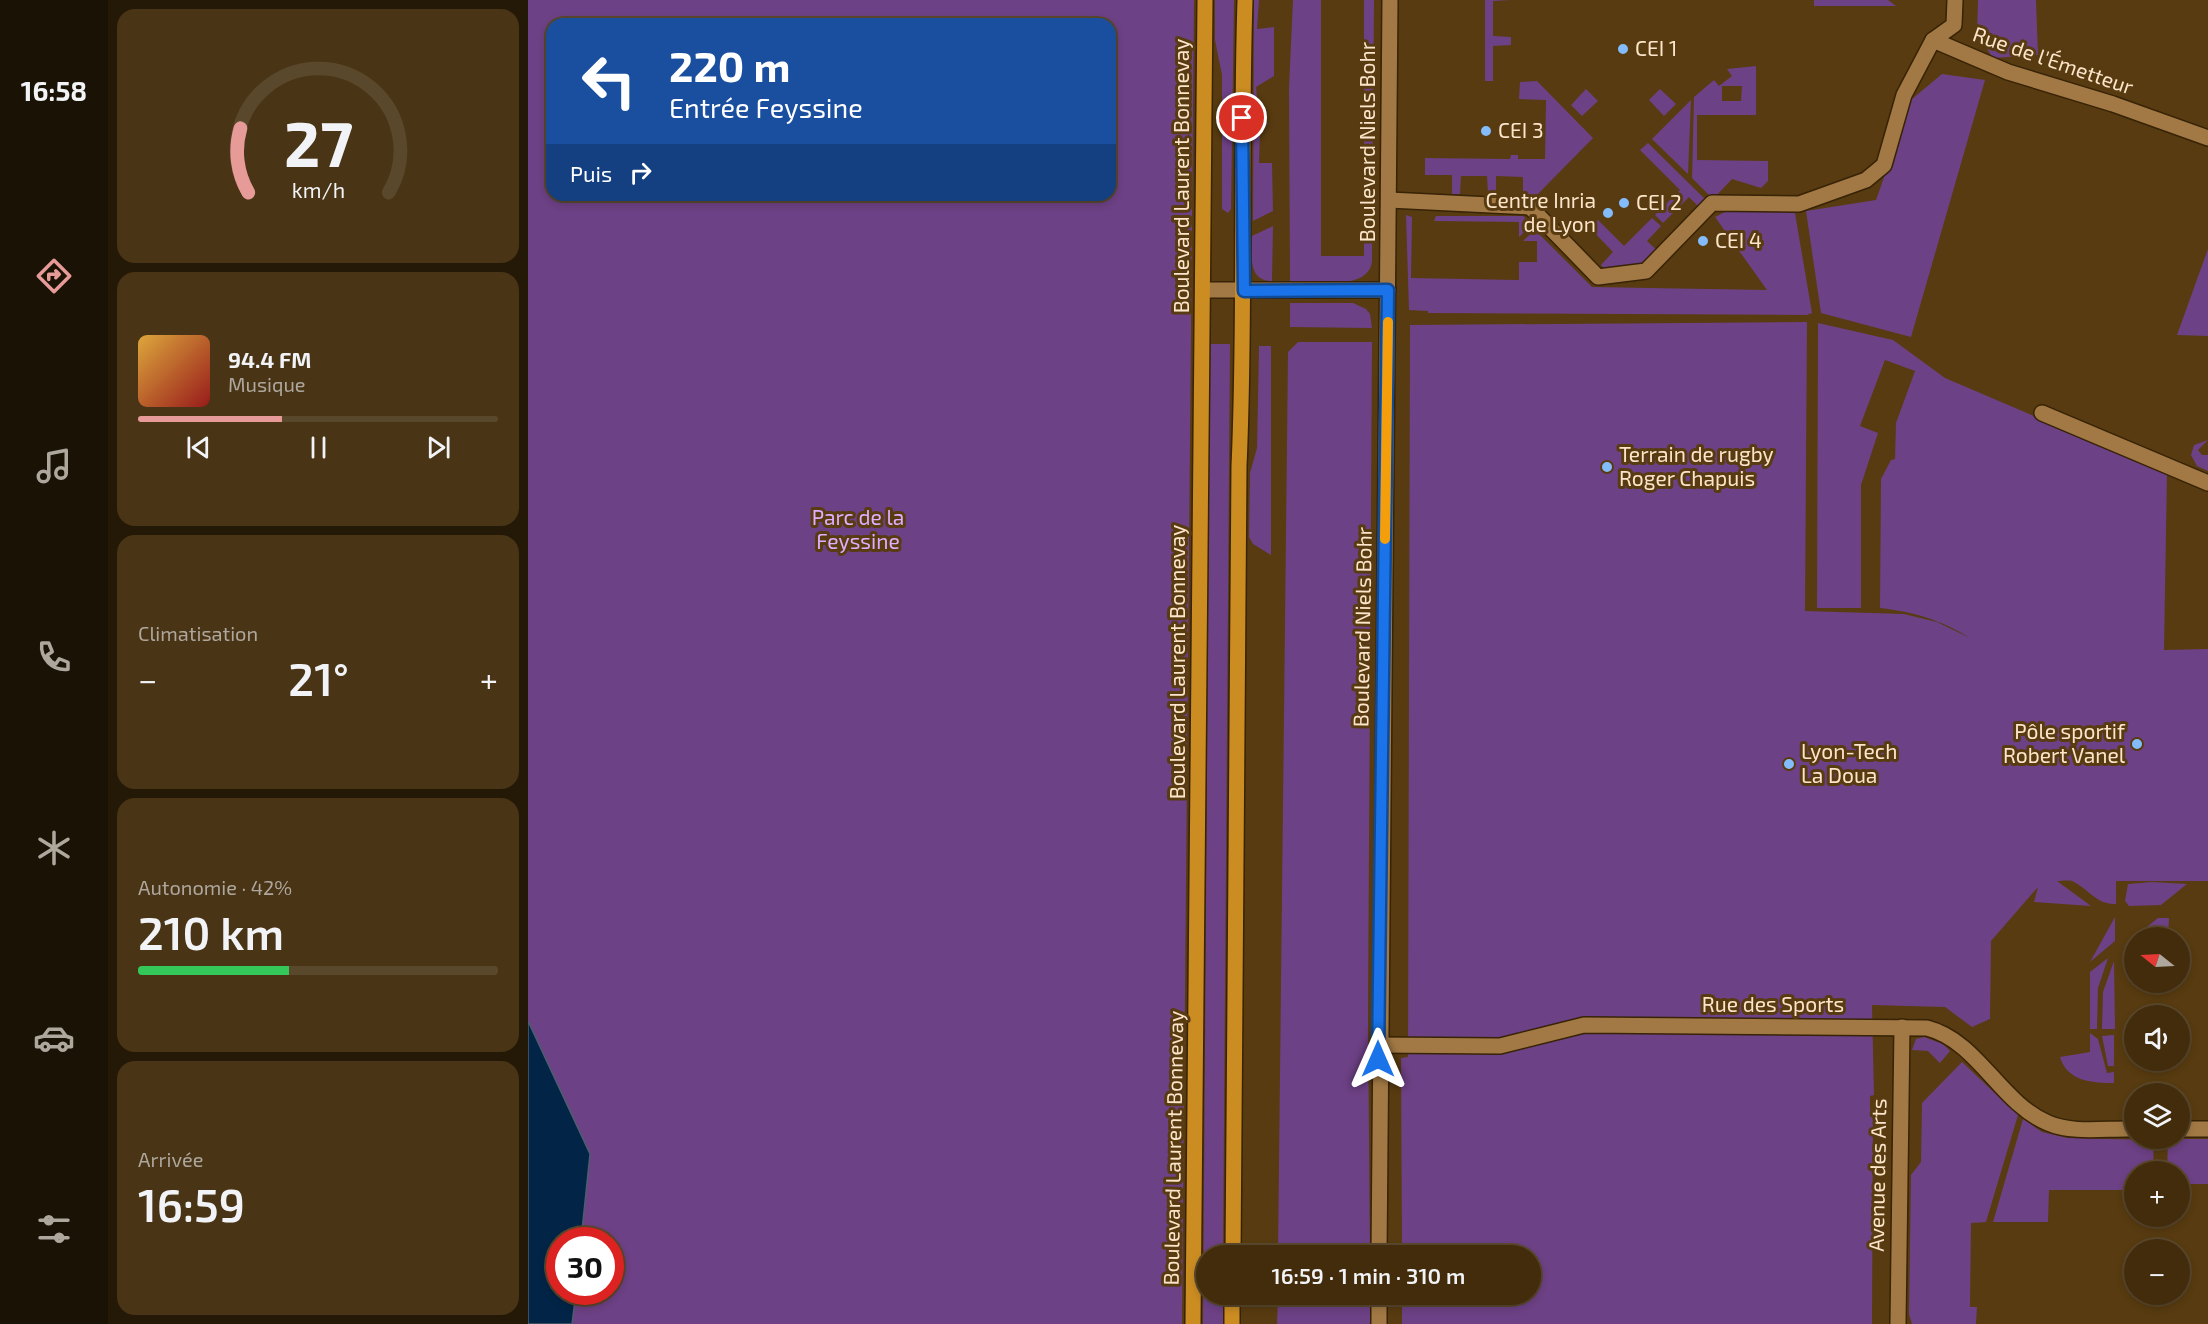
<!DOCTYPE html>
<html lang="fr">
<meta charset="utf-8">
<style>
:root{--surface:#422c0c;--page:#493415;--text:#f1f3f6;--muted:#aea79d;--line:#5a482d;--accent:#e69b98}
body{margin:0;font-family:"Exo 2",sans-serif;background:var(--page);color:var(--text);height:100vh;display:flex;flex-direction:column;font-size:22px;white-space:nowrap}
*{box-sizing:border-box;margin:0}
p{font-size:20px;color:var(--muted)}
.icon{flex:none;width:33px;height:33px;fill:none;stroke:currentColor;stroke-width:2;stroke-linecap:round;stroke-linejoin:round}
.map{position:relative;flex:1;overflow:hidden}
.panel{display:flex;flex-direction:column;gap:9px;padding:9px;background:#241807;width:420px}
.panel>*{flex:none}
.guide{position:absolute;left:18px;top:18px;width:570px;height:183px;border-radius:18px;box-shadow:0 3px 9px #0003,0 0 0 2px var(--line);background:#1a4fa0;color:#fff;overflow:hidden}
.needle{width:39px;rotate:288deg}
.buttons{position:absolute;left:1596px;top:927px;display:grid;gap:12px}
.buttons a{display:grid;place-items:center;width:66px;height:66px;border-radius:50%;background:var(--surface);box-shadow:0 3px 9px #0003,0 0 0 2px var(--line);font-size:30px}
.speed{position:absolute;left:18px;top:1227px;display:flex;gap:12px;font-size:30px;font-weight:700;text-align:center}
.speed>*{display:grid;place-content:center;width:78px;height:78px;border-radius:50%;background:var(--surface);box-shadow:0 3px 9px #0003,0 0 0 2px var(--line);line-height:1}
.speed .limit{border:9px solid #d22;background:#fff;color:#111}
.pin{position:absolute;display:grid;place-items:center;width:51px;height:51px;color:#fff;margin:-26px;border:3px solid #fff;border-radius:50%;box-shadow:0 2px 6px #0007}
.me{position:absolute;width:66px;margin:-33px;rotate:0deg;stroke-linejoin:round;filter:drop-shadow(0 0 4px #0008)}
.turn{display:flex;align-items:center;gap:21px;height:126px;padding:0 24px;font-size:27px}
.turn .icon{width:78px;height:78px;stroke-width:2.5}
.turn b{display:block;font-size:42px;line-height:51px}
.then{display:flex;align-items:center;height:57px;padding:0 24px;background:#0003;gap:12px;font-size:22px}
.big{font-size:45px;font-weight:600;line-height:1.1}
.panel .card{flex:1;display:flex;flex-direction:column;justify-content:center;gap:9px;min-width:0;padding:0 21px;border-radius:18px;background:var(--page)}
.panel .dial{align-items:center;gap:0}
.dial svg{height:156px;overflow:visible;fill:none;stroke:var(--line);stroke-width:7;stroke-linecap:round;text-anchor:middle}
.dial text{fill:var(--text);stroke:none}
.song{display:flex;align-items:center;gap:18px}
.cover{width:72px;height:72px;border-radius:9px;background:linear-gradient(135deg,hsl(40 70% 55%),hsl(0 70% 35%))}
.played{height:6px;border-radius:3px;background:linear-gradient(90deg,var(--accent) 40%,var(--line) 40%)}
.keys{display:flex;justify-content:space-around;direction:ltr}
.heat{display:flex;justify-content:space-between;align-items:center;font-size:33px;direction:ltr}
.charge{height:9px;border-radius:4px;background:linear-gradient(90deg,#34c759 42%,var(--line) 0)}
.trip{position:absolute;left:668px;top:1245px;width:345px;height:60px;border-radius:30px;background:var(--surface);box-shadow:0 3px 9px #0003,0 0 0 2px var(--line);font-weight:600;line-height:60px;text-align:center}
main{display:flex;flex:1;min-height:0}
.tabs{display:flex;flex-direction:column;width:108px;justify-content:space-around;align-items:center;background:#1a1205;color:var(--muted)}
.tabs .icon{width:42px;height:42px}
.tabs .current{color:var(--accent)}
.tabs b{font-size:27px;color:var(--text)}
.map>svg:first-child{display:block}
.green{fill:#6d4185;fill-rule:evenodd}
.water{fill:#022446;stroke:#4d5e6e;stroke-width:1.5}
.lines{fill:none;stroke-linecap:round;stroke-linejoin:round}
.street-casing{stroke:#372306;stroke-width:18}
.primary-casing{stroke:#372306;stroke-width:18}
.street{stroke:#a27944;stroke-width:15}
.primary{stroke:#cb8c22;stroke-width:15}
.route-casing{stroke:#114b97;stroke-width:15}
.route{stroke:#1a73e8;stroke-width:10}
.slow{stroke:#f59e0b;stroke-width:10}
.poi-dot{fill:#84bcfb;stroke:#583b10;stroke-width:2}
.labels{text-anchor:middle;stroke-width:6;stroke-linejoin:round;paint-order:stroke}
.poi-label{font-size:21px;fill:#fce5ca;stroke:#583b10;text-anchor:start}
.street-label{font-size:21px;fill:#fce5ca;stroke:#583b10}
.park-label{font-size:21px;fill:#e0adff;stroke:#583b10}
</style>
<main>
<nav class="tabs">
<b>16:58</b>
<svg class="icon current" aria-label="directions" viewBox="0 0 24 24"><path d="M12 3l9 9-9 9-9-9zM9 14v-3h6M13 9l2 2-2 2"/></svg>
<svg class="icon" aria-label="music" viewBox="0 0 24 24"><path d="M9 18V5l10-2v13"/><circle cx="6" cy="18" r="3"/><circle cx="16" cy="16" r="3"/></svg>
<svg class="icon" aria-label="phone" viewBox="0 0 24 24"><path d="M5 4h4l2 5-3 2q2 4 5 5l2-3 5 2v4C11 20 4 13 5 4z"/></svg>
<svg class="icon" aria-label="climate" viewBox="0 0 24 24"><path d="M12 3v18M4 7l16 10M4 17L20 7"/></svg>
<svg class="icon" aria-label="car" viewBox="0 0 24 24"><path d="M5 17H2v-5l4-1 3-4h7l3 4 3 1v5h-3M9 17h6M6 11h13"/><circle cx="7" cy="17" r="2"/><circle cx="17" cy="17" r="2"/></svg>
<svg class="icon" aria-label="filters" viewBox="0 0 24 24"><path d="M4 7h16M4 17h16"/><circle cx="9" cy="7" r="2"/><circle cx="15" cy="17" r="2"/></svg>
</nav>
<section class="panel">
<div class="card dial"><svg viewBox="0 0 100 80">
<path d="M14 69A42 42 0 1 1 86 69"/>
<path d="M14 69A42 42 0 0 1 10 36" stroke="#e69b98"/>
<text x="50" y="56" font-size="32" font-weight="700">27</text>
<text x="50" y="72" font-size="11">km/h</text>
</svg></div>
<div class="card">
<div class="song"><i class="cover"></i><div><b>94.4 FM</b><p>Musique</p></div></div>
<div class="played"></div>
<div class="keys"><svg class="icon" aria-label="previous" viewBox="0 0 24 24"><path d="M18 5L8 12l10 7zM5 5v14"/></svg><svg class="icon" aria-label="pause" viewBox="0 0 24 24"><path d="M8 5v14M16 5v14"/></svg><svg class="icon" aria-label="next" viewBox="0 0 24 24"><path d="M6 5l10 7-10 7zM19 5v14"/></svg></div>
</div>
<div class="card"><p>Climatisation</p>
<div class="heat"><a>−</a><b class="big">21°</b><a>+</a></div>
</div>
<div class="card"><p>Autonomie · 42%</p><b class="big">210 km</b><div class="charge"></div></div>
<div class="card"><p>Arrivée</p><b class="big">16:59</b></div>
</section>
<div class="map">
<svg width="1680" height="1324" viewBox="0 0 1680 1324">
<rect width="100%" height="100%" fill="#583b10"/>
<!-- green -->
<g class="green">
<path d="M0,0H666L654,1324H44L48,1292H82V1240H53L62,1154L0,1021ZM24,24H582V195H24Z"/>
<polygon points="687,0 706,0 703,209 700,213 694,209 694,75 687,40"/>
<polygon points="726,0 731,0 729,29 746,27 746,76 728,87 731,120 740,124 732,131 731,163 744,163 745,211 725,221"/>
<path d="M765,0H793V256H836V0H846L844,261C841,292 785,281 762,281L761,88Z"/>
<polygon points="957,0 983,0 965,1 965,36 983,37 983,45 965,46 965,81 957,81"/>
<polygon points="1286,0 1360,0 1368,6 1286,6"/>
<polygon points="1450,0 1508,0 1510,55 1465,58 1449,34"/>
<path d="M1228,66V115H1169V160L1240,161V181L1233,188L1204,179L1185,199L1164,178L1166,97L1186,80L1191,86L1204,76L1199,69ZM1194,86H1214L1213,101H1194Z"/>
<polygon points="1414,74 1457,80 1383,337 1293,313 1278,211 1348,200 1384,99"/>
<polygon points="1009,81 1065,138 1007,197 995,194 995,177 968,176 968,194 960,194 959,176 933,176 932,194 924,194 924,175 897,175 897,158 982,159 983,155 990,155 990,159 1017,159 1018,100 991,99 992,82"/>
<polygon points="1058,89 1070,101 1054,116 1043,105"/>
<polygon points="1132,89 1148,104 1136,116 1121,100"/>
<polygon points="1163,100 1160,174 1124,139"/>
<polygon points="1120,143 1181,203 1174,210 1161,197 1135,223 1127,215 1152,190 1112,150"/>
<polygon points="1209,206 1267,213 1284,313 1279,315 900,313 900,311 881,310 878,215 884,217 883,278 991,280 991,262 1009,262 1009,241 995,241 1007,230 1064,287 1239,290 1187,217"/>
<polygon points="908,216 995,216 1004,225 991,237 991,222 906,221"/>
<polygon points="1124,218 1133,226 1119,241 1132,253 1115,268 1076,268 1073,265 1085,252 1062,228 1070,220 1096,246"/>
<path d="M745,226L744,281C719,281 724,254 724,236Z"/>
<polygon points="1680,249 1680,336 1649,335"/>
<polygon points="762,303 825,303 838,309 842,314 844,328 762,327"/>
<path d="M1279,322L1277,611L1376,614L1409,622L1442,638C1413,620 1386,612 1352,608L1353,479L1363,460L1367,459L1368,423L1387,371L1357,360L1332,426L1350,433L1333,485V608H1289L1290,323L1365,340L1417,378L1639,473L1636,650L1680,649V881H1588V904C1568,905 1560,888 1544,881C1540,880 1533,881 1529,881L1563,906L1506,902L1510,887L1463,941L1462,1019L1444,1027L1417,1007L1344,1005L1346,1095L1342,1096V1110H1345L1344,1324H874V1295L1002,1294V1256L874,1255L873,1058L880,1057L882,325Z"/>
<polygon points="770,342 844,342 840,1018 842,1255 750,1255 760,352"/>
<polygon points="682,344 702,344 695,1255 678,1256 678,1294 695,1295 695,1324 675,1324"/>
<polygon points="731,346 743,346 743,555 725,544 721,537 722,473 729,448"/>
<polygon points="1680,440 1670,450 1674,455 1680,455 1680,471 1669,466 1663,455 1666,445"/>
<polygon points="1624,882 1659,884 1633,905 1601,906 1597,901 1600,884"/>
<polygon points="1587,917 1587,941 1562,962"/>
<polygon points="1630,918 1641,918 1640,937 1606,938 1606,952 1599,951 1599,943"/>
<polygon points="1580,958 1570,988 1569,1029 1562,1029 1562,972"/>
<polygon points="1586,961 1587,1029 1574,1029 1575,992"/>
<path d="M1562,1033L1570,1039L1579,1073L1586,1072V1083C1566,1083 1539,1082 1532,1057L1562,1052Z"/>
<polygon points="1586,1035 1586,1066 1580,1066 1574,1036"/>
<polygon points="1396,1037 1415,1044 1422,1051 1412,1063 1400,1051 1384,1050 1388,1039"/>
<polygon points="1434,1062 1490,1115 1458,1222 1443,1223 1442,1307 1449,1307 1448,1324 1384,1324 1381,1314 1383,1175 1393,1162 1394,1103"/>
<polygon points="1495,1119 1514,1132 1540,1138 1625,1140 1626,1171 1606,1172 1606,1190 1521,1190 1520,1222 1465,1222"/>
<polygon points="1640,1139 1680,1139 1680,1184 1652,1184 1652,1172 1639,1171"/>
<polygon points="750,1295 842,1295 843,1324 749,1324"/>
</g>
<!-- water -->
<polygon class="water" points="0,1021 62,1154 53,1240 32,1240 32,1292 48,1292 44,1324 0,1324"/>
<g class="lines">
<!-- street casing -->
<g class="street-casing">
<g id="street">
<polyline points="1405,40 1480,72 1585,104 1680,138"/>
<polyline points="861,200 1002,207 1070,277 1118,271 1184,203 1271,204 1338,180 1356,165 1376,95 1405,40 1426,25 1427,0"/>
<polyline points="676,290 860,290"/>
<polyline points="1514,413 1680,483"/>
<path d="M850,1045L972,1046L1056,1025L1399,1028C1450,1041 1472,1103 1520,1123C1545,1134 1579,1128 1606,1129"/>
<polyline points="1652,1129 1680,1129"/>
<polyline points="851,1256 862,0"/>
<polyline points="851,1294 851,1324"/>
<polyline points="1370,1324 1374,1027"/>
</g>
</g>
<!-- primary casing -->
<g class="primary-casing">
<g id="primary">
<path d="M705,1256L711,466C718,311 712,155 717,0"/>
<polyline points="665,1324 677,0"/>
<polyline points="704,1324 704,1294"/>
</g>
</g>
<!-- street -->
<use href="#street" class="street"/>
<!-- primary -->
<use href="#primary" class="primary"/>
</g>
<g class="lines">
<!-- route casing -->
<g class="route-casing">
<polyline id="route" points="714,118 716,291 860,290 850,1059"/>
</g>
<!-- route -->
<use href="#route" class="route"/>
<!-- slow -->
<polyline class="slow" points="857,539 860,322"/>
</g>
<!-- markers -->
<g class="poi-dot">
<circle cx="1095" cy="49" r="6"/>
<circle cx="958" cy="131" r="6"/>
<circle cx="1096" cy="203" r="6"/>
<circle cx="1080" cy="213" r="6"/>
<circle cx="1175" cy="241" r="6"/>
<circle cx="1079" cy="467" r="6"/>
<circle cx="1609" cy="744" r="6"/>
<circle cx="1261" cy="764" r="6"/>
</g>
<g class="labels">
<!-- poi labels -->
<g class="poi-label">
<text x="1107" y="56">CEI 1</text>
<text x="970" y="138">CEI 3</text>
<text x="1068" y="208" text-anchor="end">Centre Inria<tspan x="1068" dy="24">de Lyon</tspan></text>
<text x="1108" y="210">CEI 2</text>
<text x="1187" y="248">CEI 4</text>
<text x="1091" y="462">Terrain de rugby<tspan x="1091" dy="24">Roger Chapuis</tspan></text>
<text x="1597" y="739" text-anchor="end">Pôle sportif<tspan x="1597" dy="24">Robert Vanel</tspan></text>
<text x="1273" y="759">Lyon-Tech<tspan x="1273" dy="24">La Doua</tspan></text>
</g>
<!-- street labels -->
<g class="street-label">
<text transform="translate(1525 61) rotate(19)" y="7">Rue de l'Émetteur</text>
<text transform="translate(840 142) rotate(-90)" y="7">Boulevard Niels Bohr</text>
<text transform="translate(654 176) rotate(-90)" y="7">Boulevard Laurent Bonnevay</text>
<text transform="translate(835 627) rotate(-89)" y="7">Boulevard Niels Bohr</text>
<text transform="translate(650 662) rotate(-90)" y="7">Boulevard Laurent Bonnevay</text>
<text x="1245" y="1012">Rue des Sports</text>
<text transform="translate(646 1148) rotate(-89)" y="7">Boulevard Laurent Bonnevay</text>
<text transform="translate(1350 1175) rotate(-89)" y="7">Avenue des Arts</text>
</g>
<!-- park labels -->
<g class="park-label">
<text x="330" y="525">Parc de la<tspan x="330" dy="24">Feyssine</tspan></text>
</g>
</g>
</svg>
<div class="buttons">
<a><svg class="needle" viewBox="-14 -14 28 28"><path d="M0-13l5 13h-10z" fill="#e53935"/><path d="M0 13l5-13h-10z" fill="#aea79d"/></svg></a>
<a><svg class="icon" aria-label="sound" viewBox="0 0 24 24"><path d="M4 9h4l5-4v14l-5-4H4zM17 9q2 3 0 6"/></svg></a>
<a><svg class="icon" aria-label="layers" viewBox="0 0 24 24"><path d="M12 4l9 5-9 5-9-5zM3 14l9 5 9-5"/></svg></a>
<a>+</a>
<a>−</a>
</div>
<div class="speed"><div class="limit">30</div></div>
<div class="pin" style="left:714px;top:118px;background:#d93025"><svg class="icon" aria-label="arrive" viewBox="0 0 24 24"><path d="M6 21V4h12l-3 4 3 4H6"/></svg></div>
<svg class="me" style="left:850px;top:1059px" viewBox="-20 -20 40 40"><path d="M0-17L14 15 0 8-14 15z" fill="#1a73e8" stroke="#fff" stroke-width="4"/></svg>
<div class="trip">16:59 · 1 min · 310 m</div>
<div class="guide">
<div class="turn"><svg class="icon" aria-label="left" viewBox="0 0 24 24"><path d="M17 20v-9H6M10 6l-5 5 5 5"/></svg><div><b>220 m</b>Entrée Feyssine</div></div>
<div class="then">Puis<svg class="icon" aria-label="right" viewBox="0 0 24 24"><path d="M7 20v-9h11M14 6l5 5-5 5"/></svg></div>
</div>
</div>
</main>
